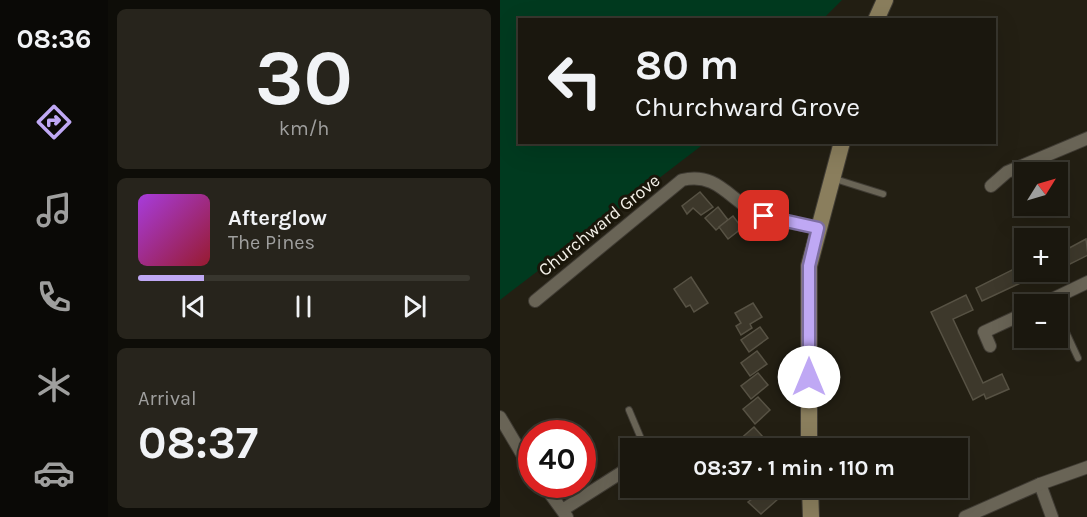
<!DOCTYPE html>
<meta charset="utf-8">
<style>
:root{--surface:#1a170e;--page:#27241c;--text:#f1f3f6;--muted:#9f9f9e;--line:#38362e;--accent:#bfa8f4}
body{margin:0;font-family:Karla,sans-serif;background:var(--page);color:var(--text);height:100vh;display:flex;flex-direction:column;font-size:22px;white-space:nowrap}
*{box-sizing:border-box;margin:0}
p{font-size:20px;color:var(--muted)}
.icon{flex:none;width:33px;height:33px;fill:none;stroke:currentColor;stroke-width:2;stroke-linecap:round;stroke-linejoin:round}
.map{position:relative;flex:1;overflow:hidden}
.side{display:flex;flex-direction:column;gap:9px;padding:9px;background:#0e0d08;width:392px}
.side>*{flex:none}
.top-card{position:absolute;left:18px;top:18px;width:478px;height:126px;border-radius:0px;box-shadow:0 6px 24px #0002,0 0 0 2px var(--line);background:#1a170e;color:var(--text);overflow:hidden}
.needle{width:39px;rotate:53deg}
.tools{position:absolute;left:514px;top:162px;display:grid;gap:12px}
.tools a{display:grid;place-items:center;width:54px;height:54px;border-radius:0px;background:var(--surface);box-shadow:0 6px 24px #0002,0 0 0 2px var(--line);font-size:30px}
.speed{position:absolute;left:18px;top:420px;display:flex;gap:12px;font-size:30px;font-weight:700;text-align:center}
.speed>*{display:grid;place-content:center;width:78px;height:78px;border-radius:50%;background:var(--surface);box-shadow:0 6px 24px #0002,0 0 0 2px var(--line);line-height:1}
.speed .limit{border:9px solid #d22;background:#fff;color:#111}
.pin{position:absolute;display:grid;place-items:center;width:51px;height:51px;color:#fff;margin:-26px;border-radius:12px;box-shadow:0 3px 9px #0006}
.me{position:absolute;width:66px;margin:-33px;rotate:0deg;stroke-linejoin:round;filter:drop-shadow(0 0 4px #0008)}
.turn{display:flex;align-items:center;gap:21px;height:126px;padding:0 18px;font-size:27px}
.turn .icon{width:78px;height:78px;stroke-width:2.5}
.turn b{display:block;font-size:42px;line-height:51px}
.big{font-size:45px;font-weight:700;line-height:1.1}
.side .widget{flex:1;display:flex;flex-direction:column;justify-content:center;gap:9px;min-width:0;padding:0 21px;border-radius:9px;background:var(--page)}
.side .dial{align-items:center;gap:0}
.dial b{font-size:78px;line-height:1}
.song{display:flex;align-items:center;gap:18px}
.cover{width:72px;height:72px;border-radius:9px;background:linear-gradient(135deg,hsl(280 70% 55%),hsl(350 70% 35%))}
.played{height:6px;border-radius:3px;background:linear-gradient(90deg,var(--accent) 20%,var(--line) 20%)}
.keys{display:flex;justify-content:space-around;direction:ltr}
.trip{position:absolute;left:120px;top:438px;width:348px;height:60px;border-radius:0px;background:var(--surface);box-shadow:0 6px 24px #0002,0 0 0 2px var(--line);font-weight:700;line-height:60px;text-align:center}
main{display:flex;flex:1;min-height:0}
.tabs{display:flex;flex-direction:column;width:108px;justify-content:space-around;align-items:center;background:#0a0906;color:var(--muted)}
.tabs .icon{width:42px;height:42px}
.tabs .selected{color:var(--accent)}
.tabs b{font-size:27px;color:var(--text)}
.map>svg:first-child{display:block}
.green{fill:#003a1f}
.building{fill:#3d382b;stroke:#575244;stroke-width:1.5}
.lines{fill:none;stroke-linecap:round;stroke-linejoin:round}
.lane-casing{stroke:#403c34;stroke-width:8}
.street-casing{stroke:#403c34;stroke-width:14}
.secondary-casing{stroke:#403c34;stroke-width:18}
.lane{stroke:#696456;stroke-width:6}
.street{stroke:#696456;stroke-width:12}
.secondary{stroke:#8a7e5d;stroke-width:16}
.route-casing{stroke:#7c6d9f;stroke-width:15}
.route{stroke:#bfa8f4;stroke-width:10}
.labels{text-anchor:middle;stroke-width:6;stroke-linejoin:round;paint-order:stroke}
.street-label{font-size:18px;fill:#f4f1e9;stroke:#1a160a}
</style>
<main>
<nav class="tabs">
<b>08:36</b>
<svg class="icon selected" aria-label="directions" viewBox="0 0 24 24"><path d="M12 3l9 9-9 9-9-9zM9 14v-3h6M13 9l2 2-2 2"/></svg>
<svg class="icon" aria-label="music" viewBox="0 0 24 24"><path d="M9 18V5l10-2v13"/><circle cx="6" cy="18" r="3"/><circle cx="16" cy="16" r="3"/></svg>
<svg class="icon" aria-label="phone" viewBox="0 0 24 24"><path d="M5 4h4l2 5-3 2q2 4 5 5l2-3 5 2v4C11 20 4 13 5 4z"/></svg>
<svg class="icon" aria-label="climate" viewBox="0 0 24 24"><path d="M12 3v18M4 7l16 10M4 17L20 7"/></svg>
<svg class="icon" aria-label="car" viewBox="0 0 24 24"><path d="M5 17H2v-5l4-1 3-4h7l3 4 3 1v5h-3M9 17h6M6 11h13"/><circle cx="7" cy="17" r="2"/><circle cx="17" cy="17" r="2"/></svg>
</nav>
<section class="side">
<div class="widget dial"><b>30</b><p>km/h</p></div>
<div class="widget">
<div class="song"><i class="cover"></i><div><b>Afterglow</b><p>The Pines</p></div></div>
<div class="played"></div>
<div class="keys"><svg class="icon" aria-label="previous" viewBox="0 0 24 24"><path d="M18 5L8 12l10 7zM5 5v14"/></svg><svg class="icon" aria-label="pause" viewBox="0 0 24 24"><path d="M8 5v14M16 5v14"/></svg><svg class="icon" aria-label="next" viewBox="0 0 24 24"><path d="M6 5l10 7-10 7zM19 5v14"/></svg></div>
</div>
<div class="widget"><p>Arrival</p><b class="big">08:37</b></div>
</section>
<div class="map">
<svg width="588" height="517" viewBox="0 0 588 517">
<rect width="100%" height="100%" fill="#231f13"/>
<!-- green -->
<polygon class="green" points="0,0 342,0 323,19 20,20 20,142 205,143 0,300"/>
<!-- building -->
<g class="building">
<polygon points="200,192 213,207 201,215 193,208 187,214 182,206"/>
<polygon points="218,207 228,220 216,230 205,218"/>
<polygon points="233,216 242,228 228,239 219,227"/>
<polygon points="586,239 588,255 558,270 558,254"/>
<polygon points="522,265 529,279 482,301 476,288"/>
<polygon points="191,277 208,303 194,312 190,305 186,307 174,289"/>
<polygon points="466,295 473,310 453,319 483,383 502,374 509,389 486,399 484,394 473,400 431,312"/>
<polygon points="253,303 262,317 250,324 252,328 241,335 236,326 241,323 235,313"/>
<polygon points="260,327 268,338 249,352 241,340"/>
<polygon points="257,351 267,364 250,376 241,363"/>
<polygon points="258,373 268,385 251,399 241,386"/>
<polygon points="258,397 270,410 255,424 243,409"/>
<polygon points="254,427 273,448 245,448 238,441"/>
<polygon points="244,488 261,488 251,497"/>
<polygon points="267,488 278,499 261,514 248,502"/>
</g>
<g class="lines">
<!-- lane casing -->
<g class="lane-casing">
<g id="lane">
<polyline points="332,178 383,194"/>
<polyline points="558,315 578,358"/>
<polyline points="129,410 145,448"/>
</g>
</g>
<!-- street casing -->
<g class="street-casing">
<g id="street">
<polyline points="491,186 507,172 588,138"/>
<path d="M35,301L182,180C220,171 231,204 263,216C280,222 300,224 318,228"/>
<polyline points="542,304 588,282"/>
<polyline points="490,346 484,332 525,313"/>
<polyline points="0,417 32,471"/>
<polyline points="43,484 67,517"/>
<polyline points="540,484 552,517"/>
<polyline points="64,509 130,467"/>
<polyline points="465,517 540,484 588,467"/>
</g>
</g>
<!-- secondary casing -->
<g class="secondary-casing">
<g id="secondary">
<polyline points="376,20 385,0"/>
<polyline points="309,448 309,266 342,142"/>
<polyline points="310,488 311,517"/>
</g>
</g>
<!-- lane -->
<use href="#lane" class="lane"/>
<!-- street -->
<use href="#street" class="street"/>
<!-- secondary -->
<use href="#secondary" class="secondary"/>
</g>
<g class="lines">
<!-- route casing -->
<g class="route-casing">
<polyline id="route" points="264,216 318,228 309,266 309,377"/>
</g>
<!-- route -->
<use href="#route" class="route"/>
</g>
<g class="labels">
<!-- street labels -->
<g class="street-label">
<text transform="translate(99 225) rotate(-39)" y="6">Churchward Grove</text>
</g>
</g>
</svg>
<div class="tools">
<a><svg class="needle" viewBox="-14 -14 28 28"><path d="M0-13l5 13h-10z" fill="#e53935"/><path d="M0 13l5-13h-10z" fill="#9f9f9e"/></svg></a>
<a>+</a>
<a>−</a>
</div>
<div class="speed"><div class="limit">40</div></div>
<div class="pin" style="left:264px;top:216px;background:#d93025"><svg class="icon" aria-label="arrive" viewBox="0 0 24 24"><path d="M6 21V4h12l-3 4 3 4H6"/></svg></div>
<svg class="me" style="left:309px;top:377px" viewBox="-20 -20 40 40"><circle r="19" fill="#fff"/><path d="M0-13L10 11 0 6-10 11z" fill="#bfa8f4"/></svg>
<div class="trip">08:37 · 1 min · 110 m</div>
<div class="top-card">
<div class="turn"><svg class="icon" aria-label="left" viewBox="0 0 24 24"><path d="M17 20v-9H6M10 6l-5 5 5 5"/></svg><div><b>80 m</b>Churchward Grove</div></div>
</div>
</div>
</main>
